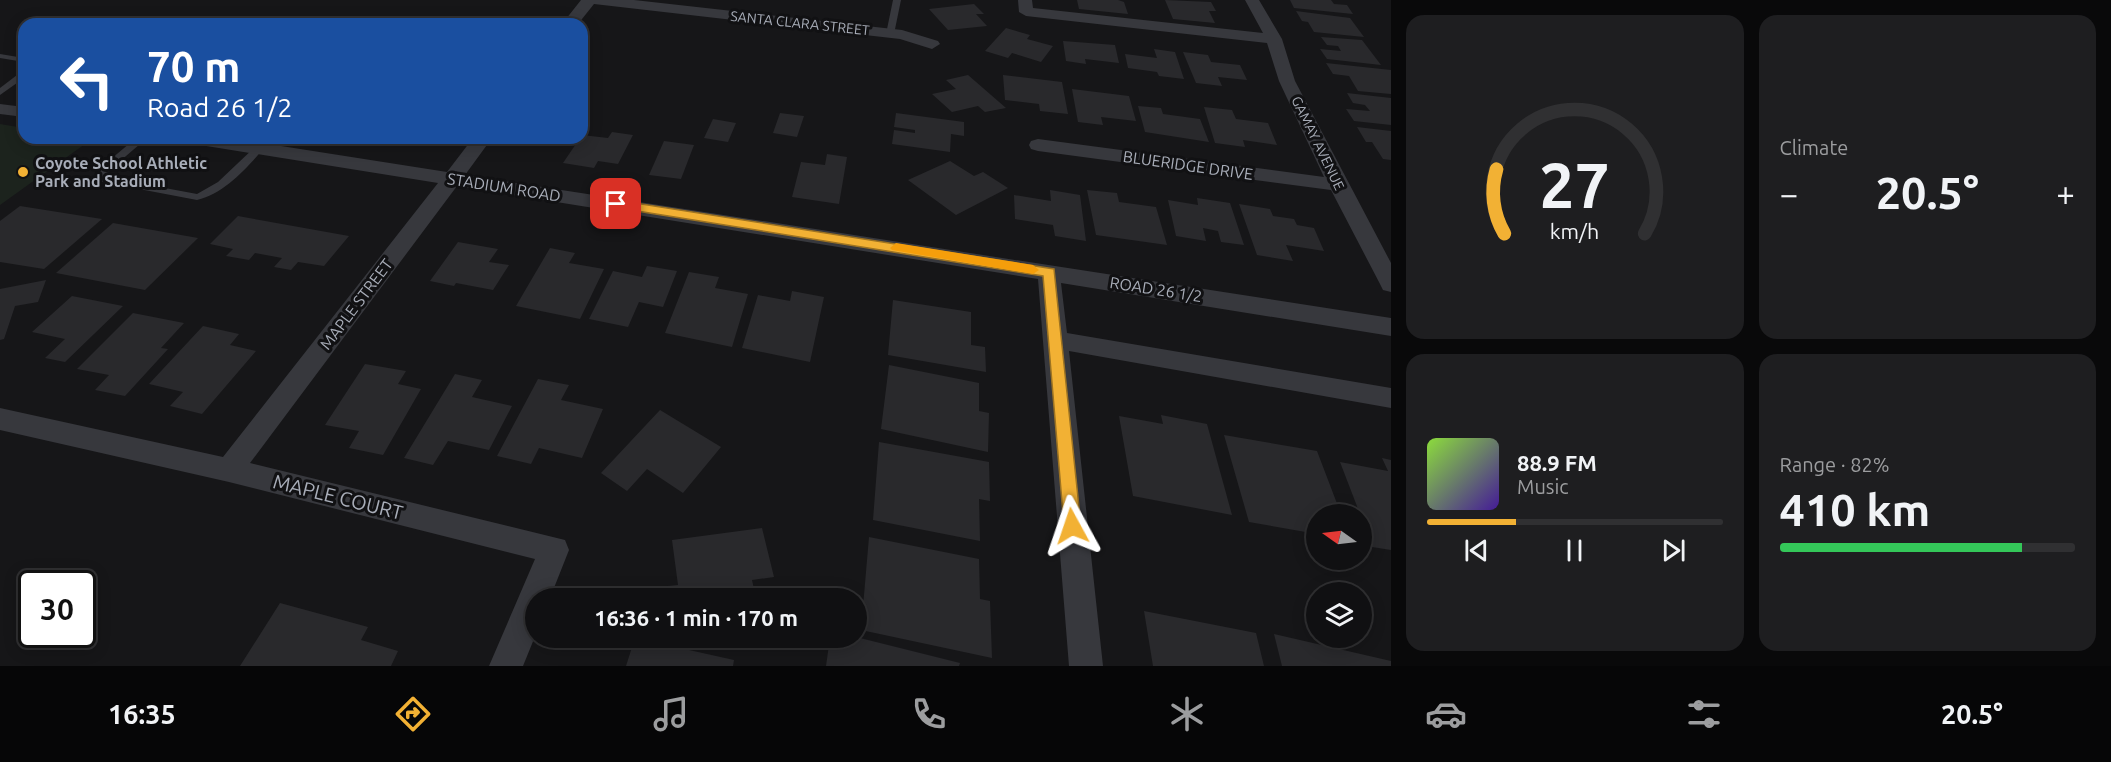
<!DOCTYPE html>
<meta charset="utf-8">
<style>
:root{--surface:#101012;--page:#1e1e20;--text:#f1f3f6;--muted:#9c9d9f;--line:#303032;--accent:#f2b134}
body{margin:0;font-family:Ubuntu,sans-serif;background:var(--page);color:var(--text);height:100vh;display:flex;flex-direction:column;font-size:22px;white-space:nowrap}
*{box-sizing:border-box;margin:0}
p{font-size:20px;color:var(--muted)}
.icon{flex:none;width:33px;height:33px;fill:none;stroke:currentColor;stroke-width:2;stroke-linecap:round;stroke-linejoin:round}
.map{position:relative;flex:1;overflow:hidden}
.side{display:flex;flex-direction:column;gap:15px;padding:15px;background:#09090a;width:720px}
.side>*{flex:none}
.top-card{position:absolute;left:18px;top:18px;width:570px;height:126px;border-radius:18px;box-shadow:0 3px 15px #0003,0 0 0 2px var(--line);background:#1a4fa0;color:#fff;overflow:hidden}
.needle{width:39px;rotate:284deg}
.buttons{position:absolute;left:1306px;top:504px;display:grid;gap:12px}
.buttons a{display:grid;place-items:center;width:66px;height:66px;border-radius:50%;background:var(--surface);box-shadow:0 3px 15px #0003,0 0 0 2px var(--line);font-size:30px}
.speed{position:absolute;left:18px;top:570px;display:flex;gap:12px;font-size:30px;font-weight:700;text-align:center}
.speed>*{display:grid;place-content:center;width:78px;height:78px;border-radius:50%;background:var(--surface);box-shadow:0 3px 15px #0003,0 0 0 2px var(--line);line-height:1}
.speed .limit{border:3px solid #111;border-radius:9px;background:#fff;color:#111}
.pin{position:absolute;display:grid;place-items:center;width:51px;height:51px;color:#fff;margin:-26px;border-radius:12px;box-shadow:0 3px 9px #0006}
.me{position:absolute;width:66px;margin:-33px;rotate:355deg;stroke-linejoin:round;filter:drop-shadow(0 0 4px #0008)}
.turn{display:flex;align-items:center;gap:21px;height:126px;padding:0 30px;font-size:27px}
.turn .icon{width:78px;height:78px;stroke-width:2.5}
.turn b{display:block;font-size:42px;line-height:51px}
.big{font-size:45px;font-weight:700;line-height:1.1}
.side .tile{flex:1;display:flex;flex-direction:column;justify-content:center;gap:9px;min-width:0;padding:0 21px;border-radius:18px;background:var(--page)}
.side .dial{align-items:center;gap:0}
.dial svg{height:156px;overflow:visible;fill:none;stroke:var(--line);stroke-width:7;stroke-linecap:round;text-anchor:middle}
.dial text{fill:var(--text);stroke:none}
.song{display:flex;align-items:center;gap:18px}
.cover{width:72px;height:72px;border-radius:9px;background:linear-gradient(135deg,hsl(90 70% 55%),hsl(260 70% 35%))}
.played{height:6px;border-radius:3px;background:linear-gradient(90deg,var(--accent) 30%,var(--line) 30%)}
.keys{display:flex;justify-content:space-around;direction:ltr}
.heat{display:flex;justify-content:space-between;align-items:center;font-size:33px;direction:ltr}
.charge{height:9px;border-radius:4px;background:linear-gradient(90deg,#34c759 82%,var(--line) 0)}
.side .tiles{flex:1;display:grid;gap:15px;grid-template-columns:repeat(2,1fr)}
.trip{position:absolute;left:525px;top:588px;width:342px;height:60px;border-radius:30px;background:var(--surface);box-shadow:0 3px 15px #0003,0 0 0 2px var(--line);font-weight:700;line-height:60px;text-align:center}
.tabs{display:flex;height:96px;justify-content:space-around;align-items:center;background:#060607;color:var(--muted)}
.tabs .icon{width:42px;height:42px}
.tabs .selected{color:var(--accent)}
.tabs b{font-size:27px;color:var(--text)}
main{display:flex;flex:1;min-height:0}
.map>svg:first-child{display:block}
.green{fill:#1c231d}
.building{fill:#29292c}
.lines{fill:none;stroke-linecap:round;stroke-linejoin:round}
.lane{fill:#37383d;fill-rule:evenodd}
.street{fill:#37383d;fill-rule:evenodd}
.route{fill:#f2b134;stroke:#9d7322;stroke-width:1.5}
.slow{fill:#f59e0b}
.poi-dot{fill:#f2b134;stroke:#111113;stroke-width:2}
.labels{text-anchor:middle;stroke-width:6;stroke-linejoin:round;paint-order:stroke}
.far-street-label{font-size:14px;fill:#a8adb8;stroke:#111113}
.poi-label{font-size:16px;font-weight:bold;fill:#a8adb8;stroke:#111113;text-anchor:start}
.street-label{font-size:16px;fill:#a8adb8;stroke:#111113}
.near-street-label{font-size:20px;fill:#a8adb8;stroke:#111113}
</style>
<main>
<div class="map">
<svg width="1391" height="666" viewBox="0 0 1391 666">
<rect width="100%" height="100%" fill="#161618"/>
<!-- green -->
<polygon class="green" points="0,124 24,128 24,138 92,139 0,205"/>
<!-- building -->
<g class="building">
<polygon points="1077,0 1118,0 1124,2 1128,14 1079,9"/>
<polygon points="1165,0 1211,2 1216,11 1209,11 1215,23 1173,19"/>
<polygon points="1290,0 1331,0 1334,4 1347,5 1353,14 1294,8"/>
<polygon points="974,4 984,14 976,14 987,26 948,30 929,9"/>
<polygon points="1296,11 1350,18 1364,37 1314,32 1308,22 1302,21"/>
<polygon points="1006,28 1030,35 1027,39 1053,46 1041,62 1012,53 1008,58 985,51"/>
<polygon points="1321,37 1362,40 1381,65 1327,59 1320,49 1341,51 1338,46 1327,45"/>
<polygon points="1063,41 1115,45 1119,63 1085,59 1086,64 1066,61"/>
<polygon points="1154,49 1175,52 1184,79 1159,76 1157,72 1128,68 1125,54 1157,58"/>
<polygon points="1183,52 1208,55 1211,62 1240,65 1247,80 1218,77 1222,86 1196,83"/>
<polygon points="1326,63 1391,70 1391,94 1358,91 1349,76 1333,74"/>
<polygon points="968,75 1006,108 985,112 978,106 952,112 932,94 956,89 946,80"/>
<polygon points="1003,75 1062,82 1068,114 1040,111 1039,104 1005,100"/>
<polygon points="1072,89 1129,96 1136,121 1101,117 1103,125 1078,122"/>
<polygon points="1347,93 1391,98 1391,125 1354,121 1346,109 1370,111 1365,105 1353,103"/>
<polygon points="1138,106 1161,108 1163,114 1200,119 1209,142 1145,132"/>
<polygon points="1204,107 1232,110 1236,119 1268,123 1277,145 1243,140 1245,147 1215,143"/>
<polygon points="780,113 804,116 797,137 773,133"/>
<polygon points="896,113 964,122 964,136 951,134 950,152 892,144 894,130 915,133 915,130 894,127"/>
<polygon points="713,119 736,123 728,142 704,138"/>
<polygon points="1357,127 1391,131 1391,160 1383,159 1372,142 1366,142"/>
<polygon points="612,132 633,135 618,164 598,161 594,168 563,163 582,135 608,138"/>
<polygon points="664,141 694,145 681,179 649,175"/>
<polygon points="827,154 847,157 839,204 792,197 801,162 825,165"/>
<polygon points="950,161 974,176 983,172 1008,188 956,215 908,180"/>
<polygon points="1050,190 1080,195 1086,241 1055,236 1053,225 1015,219 1014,195 1051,201"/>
<polygon points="1087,190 1117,193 1119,202 1156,207 1167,245 1096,235"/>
<polygon points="1197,198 1230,203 1244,245 1221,242 1218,231 1203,228 1206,241 1176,236 1168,200 1198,205"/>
<polygon points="1239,204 1270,209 1273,216 1294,219 1297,225 1314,228 1324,251 1286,245 1293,261 1257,255"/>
<polygon points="20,206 102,219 44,269 0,262 0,221"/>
<polygon points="238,216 349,236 324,266 298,262 291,270 274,267 282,258 255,253 249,260 226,256 233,249 210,244"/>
<polygon points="113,223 198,238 145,290 56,273"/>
<polygon points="458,242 498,249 489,262 509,265 493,290 456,283 454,286 430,281"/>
<polygon points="550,248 575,253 569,263 604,269 580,319 516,306"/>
<polygon points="647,266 677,271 663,307 639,302 628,327 589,319 613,271 642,277"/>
<polygon points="689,272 719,277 715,288 748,294 732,347 665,333"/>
<polygon points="46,280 38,302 15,306 4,339 0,340 0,289"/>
<polygon points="792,291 824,297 810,362 742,348 758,295 790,301"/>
<polygon points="72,296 123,306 65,362 45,358 65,339 32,332"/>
<polygon points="893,300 971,312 971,345 985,347 986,372 888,355"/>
<polygon points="133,313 184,323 161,348 168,349 125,396 95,390 109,375 77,369"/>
<polygon points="203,326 239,334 230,345 256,351 202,414 170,406 183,392 149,384"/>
<polygon points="365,364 406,371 398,384 421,389 383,455 349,448 359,431 325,425"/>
<polygon points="889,365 979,383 979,411 989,413 988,452 881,429"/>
<polygon points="455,374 482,380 472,397 512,406 489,450 448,441 433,465 404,458"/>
<polygon points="538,379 569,385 561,400 603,409 582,458 539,448 531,464 497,456"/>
<polygon points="660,410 721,447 683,493 647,469 627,491 601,473"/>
<polygon points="1161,415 1207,424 1232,515 1133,496 1119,416 1163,424"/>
<polygon points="1224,435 1317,451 1341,514 1317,514 1317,534 1249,522"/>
<polygon points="879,442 989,462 990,501 979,499 980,541 873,520"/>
<polygon points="1382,458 1391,460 1391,550 1372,547 1362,521 1362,514 1360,514 1340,462 1388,471"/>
<polygon points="762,528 774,577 752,580 756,598 659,598 657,587 678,585 672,540"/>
<polygon points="869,537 979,559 980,599 990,601 992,658 861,630"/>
<polygon points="280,603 368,627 361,640 398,651 391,666 240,666"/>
<polygon points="1144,611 1256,633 1264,666 1153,666"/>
<polygon points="1274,634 1391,661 1391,666 1282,666"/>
<polygon points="635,638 734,660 733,666 626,666"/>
<polygon points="830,638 856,637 960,663 959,666 826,666"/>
</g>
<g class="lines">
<!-- lane -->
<g class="lane">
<polygon points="893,0 901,0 894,34 890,36 886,34"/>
<polygon points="0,54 24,58 24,62 0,58"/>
<polygon points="21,72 24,72 24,78 0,95 0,88"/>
<path d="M136,138H147L112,168L106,177L197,194L218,182L256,146H262L264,148C246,169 225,193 197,200L97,181L95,179L105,164Z"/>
</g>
<!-- street -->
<g class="street">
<polygon points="581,0 634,0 902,30 938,41 940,44 932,49 900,39 594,4 578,24 562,24"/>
<polygon points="1018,0 1032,0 1033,8 1263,33 1245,0 1259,0 1282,39 1295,81 1391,263 1391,292 1383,290 1380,284 1331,190 1038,151 1031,149 1029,145 1031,141 1038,139 1324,177 1279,81 1267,43 1026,16 1019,12"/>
<polygon points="0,104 24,107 24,117 0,114"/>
<polygon points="185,138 230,138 447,172 473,138 492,138 465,175 1391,318 1391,336 1061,283 1067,333 1391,388 1391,408 1069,351 1103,666 1069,666 1038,279 457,186 250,463 565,540 569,550 550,598 536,598 536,634 523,666 489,666 535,559 229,482 0,430 0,408 223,457 438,183 194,144 187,142"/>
</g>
</g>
<!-- route -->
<polygon class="route" points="616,200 1054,269 1081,526 1078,532 1072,534 1067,532 1064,526 1043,276 612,207 612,201"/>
<!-- slow -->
<polygon class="slow" points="896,243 1033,265 1039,270 1033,274 892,250 890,248"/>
<!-- markers -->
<circle class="poi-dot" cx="23" cy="172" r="6"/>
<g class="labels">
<!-- far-street labels -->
<g class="far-street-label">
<text transform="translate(800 23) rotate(6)" y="5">SANTA CLARA STREET</text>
<text transform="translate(1318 143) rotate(64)" y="5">GAMAY AVENUE</text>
</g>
<!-- poi labels -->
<g class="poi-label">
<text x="35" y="169">Coyote School Athletic<tspan x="35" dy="18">Park and Stadium</tspan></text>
</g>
<!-- street labels -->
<g class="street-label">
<text transform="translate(1188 165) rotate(8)" y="6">BLUERIDGE DRIVE</text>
<text transform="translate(504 187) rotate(9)" y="6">STADIUM ROAD</text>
<text transform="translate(1156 289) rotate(9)" y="6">ROAD 26 1/2</text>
<text transform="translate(356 304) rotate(-53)" y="6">MAPLE STREET</text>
</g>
<!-- near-street labels -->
<g class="near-street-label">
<text transform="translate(338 497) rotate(14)" y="7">MAPLE COURT</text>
</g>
</g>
</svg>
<div class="buttons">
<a><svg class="needle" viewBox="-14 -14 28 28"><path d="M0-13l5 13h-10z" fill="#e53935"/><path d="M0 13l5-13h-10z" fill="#9c9d9f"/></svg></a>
<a><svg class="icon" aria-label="layers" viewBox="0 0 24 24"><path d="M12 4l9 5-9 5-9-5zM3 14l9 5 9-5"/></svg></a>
</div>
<div class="speed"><div class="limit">30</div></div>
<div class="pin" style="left:616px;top:204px;background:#d93025"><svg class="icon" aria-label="arrive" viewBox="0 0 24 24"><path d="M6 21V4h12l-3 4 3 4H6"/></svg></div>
<svg class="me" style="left:1072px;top:526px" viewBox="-20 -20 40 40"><path d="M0-17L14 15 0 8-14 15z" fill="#f2b134" stroke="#fff" stroke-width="4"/></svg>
<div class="trip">16:36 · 1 min · 170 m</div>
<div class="top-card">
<div class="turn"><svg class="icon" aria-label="left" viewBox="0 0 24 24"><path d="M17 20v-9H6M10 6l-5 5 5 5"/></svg><div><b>70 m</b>Road 26 1/2</div></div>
</div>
</div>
<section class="side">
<div class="tiles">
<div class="tile dial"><svg viewBox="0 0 100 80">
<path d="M14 69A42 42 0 1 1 86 69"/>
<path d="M14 69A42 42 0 0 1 10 36" stroke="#f2b134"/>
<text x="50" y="56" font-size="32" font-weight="700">27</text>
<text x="50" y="72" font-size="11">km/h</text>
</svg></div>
<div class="tile"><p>Climate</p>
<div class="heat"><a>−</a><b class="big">20.5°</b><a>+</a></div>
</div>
<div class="tile">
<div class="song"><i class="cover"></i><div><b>88.9 FM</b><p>Music</p></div></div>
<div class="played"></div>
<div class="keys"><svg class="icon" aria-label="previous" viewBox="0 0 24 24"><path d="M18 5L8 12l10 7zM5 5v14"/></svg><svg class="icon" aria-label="pause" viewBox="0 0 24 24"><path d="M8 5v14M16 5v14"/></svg><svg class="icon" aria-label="next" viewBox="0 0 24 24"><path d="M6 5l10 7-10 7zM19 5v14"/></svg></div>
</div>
<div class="tile"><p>Range · 82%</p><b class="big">410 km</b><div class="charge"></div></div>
</div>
</section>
</main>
<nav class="tabs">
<b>16:35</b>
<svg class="icon selected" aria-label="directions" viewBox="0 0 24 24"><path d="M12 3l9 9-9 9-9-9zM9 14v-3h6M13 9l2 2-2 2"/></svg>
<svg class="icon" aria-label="music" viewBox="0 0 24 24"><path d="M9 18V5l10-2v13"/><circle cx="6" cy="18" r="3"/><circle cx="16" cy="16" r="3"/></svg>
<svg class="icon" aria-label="phone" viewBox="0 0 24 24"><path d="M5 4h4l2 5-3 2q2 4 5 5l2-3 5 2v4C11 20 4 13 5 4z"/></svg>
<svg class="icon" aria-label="climate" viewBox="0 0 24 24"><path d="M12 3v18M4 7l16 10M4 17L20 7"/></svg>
<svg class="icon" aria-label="car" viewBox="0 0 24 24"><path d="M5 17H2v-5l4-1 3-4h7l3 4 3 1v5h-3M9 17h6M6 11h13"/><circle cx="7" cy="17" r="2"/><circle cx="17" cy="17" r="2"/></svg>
<svg class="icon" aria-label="filters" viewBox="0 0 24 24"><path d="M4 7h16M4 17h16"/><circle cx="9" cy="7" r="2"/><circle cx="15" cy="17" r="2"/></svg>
<b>20.5°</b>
</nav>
